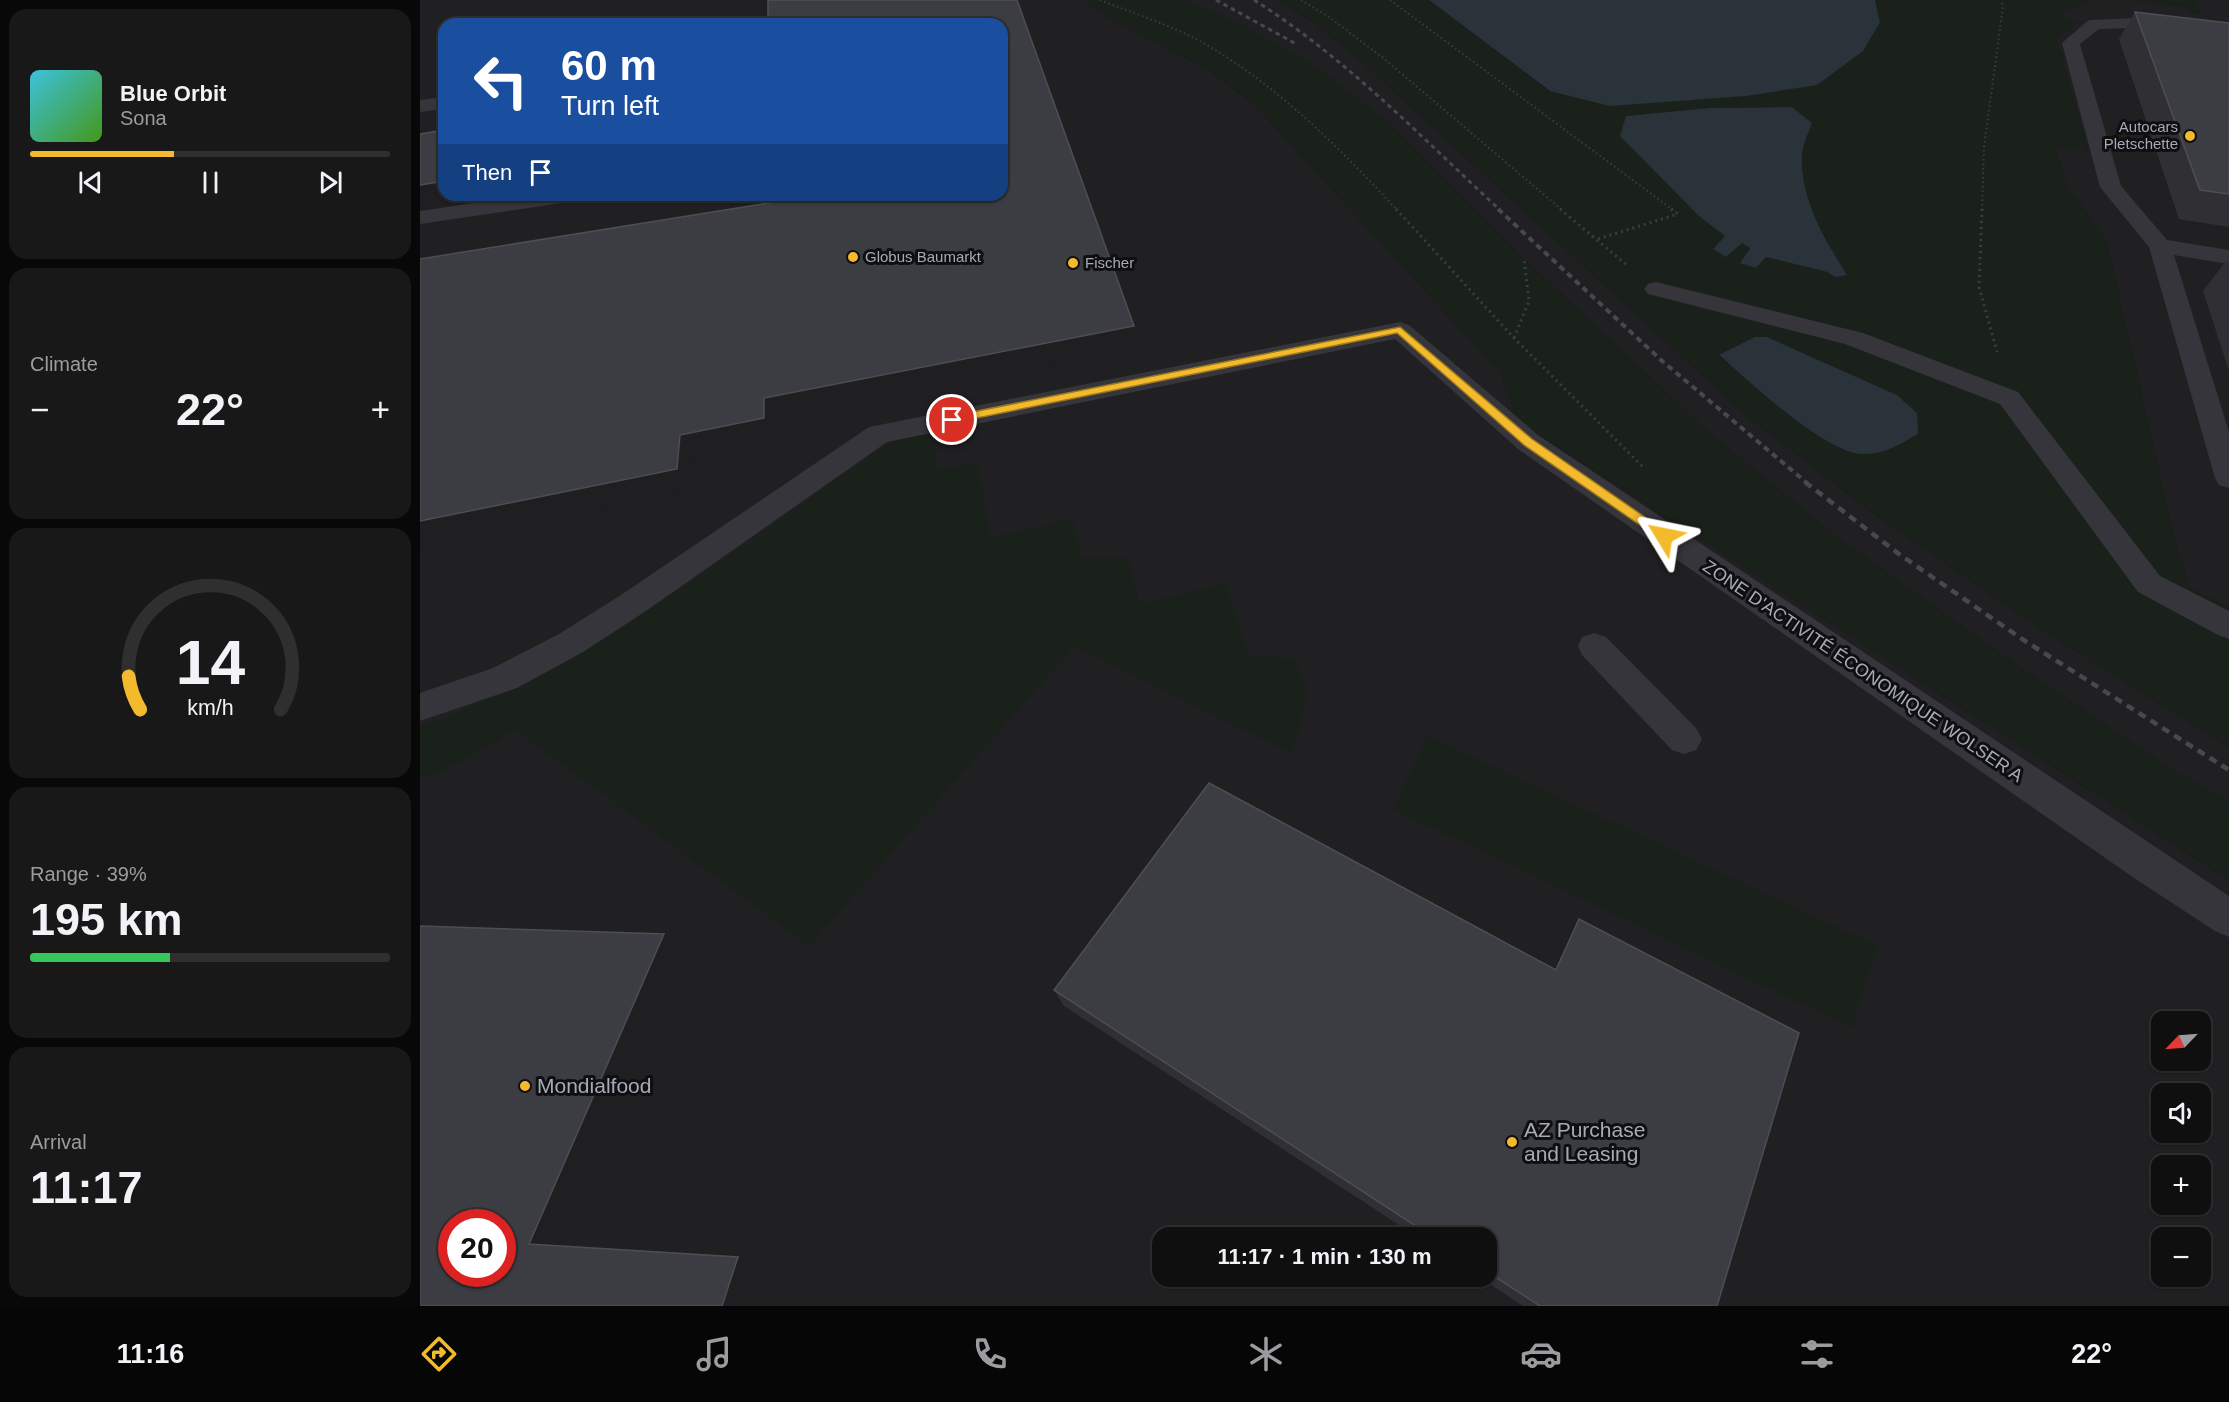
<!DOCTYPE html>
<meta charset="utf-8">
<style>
:root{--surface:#0f0f10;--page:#181819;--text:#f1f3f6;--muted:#9b9c9f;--line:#2f2f30;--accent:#f4ba2d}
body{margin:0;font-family:Arial,sans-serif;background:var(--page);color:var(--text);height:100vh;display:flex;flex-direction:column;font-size:22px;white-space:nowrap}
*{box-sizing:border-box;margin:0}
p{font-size:20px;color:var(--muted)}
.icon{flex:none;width:33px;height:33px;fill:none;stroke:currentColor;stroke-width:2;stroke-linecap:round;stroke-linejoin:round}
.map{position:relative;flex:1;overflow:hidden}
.drawer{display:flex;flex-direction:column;gap:9px;padding:9px;background:#080809;width:420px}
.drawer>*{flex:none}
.guide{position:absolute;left:18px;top:18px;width:570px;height:183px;border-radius:18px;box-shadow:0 2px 4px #0004,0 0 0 2px var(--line);background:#1a4fa0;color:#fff;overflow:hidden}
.needle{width:39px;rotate:245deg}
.tools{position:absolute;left:1731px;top:1011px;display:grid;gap:12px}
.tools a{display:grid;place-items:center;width:60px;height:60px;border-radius:12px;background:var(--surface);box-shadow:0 2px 4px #0004,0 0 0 2px var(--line);font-size:30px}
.speed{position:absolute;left:18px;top:1209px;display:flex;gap:12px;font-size:30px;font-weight:700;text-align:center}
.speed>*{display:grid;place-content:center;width:78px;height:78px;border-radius:50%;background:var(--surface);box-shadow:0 2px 4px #0004,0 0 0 2px var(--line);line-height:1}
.speed .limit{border:9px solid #d22;background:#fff;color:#111}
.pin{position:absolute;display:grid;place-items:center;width:51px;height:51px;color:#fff;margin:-26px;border:3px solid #fff;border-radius:50%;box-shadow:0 2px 6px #0007}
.me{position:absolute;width:66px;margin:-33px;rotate:305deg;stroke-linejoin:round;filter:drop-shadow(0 0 4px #0008)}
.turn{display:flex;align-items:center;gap:21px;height:126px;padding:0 24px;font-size:27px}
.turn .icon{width:78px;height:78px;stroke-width:2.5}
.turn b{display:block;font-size:42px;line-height:51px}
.then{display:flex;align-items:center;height:57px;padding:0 24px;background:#0003;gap:12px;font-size:22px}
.big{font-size:45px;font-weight:800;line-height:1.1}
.drawer .card{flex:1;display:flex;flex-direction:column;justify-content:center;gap:9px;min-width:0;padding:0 21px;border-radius:18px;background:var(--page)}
.drawer .dial{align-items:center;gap:0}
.dial svg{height:156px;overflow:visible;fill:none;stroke:var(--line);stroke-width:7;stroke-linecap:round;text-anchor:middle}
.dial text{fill:var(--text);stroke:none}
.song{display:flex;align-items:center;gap:18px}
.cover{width:72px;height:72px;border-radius:9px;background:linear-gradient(135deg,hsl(190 70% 55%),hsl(100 70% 35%))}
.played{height:6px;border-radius:3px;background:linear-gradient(90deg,var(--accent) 40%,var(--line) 40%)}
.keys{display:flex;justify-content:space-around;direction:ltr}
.heat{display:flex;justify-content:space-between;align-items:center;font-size:33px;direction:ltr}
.charge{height:9px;border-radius:4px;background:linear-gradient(90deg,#34c759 39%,var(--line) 0)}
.trip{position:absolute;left:732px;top:1227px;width:345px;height:60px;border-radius:18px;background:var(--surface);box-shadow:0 2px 4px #0004,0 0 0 2px var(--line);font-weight:800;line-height:60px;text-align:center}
.menu{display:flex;height:96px;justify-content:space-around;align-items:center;background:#060606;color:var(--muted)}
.menu .icon{width:42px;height:42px}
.menu .selected{color:var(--accent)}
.menu b{font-size:27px;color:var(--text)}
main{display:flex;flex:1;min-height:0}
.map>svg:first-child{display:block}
.built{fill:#202023;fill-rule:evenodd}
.green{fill:#1a211b;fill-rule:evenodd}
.water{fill:#2a323a}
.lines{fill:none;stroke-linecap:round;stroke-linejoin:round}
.path-far1{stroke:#3b3c42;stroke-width:2;stroke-dasharray:1.5 3;stroke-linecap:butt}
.path{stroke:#3b3c42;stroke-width:3;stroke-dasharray:2 4;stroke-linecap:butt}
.minor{fill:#35353b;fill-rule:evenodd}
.rail-far2{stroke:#484950;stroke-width:3;stroke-dasharray:4.5 4;stroke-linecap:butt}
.rail-far1{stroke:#484950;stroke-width:4;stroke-dasharray:6 4.5;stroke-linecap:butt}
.rail{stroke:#484950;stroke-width:4.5;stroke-dasharray:8 6;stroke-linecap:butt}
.wall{fill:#303034}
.shaded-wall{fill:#1f1f22}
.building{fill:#3c3d42;stroke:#4d4e54;stroke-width:1.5;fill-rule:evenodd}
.route{fill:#f4ba2d;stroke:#9f791d;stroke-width:1.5}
.poi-dot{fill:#f4ba2d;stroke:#0f0f11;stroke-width:2}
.labels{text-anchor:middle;stroke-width:6;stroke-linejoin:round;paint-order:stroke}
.far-poi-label{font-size:15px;fill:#a5aab6;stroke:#0f0f11;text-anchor:start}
.street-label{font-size:18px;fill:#a5aab6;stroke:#0f0f11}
.near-poi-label{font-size:21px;fill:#a5aab6;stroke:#0f0f11;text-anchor:start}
</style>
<main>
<section class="drawer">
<div class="card">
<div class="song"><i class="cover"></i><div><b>Blue Orbit</b><p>Sona</p></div></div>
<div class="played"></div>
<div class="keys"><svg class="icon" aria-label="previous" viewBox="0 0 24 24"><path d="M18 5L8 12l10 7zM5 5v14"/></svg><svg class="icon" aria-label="pause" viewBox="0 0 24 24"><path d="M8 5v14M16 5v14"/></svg><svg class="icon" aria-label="next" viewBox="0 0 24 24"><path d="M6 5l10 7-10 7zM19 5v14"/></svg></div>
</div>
<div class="card"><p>Climate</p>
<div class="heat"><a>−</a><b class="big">22°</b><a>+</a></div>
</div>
<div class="card dial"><svg viewBox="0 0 100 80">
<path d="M14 69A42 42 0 1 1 86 69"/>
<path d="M14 69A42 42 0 0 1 8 52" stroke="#f4ba2d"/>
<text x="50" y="56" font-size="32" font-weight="700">14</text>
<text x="50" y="72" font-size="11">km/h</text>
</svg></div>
<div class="card"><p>Range · 39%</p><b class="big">195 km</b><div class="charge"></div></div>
<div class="card"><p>Arrival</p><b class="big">11:17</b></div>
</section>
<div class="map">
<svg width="1809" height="1306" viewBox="0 0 1809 1306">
<rect width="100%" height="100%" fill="#141416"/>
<!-- built -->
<g class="built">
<path d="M0,0H665L680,13L786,68L834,104L1079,371L1099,422L1809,880V1306H0ZM24,24H582V195H24ZM1742,1022H1780V1060H1742ZM1742,1094H1780V1132H1742ZM1742,1166H1780V1204H1742ZM32,1222H82V1274H32ZM742,1238H1066V1276H742ZM1742,1238H1780V1276H1742Z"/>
<polygon points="764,0 858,0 895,23 940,60 1328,417 1453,513 1621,629 1809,747 1809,803 1758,773 1588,659 1413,534 1287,431 1104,259 964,118"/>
<polygon points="1774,0 1809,0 1809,607 1769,587 1754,538 1686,239 1646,186 1635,147 1668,150 1636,39 1636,14 1669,1 1718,1 1766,6 1769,12 1781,13"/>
</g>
<!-- green -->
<g class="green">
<polygon points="665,0 764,0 816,21 897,67 964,118 1104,259 1287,431 1413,534 1588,659 1758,773 1809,803 1809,880 1099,422 1079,371 834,104 786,68 680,13"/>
<path d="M858,0H1009L1129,91L1460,22L1455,0H1774L1781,13L1769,12L1766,6L1718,1H1669L1637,14L1659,22L1636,39L1668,151L1635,147L1646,186L1686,239L1754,538L1769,587L1809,607V747L1621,629L1453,513L1328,417L940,60L895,23ZM1372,107L1392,123C1389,133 1383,144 1382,154C1380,198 1404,238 1426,274L1415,277L1407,272L1346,257L1320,263L1330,247L1321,243L1293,248L1305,236L1281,218L1206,116L1289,108ZM1347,337L1477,395L1497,413L1373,417L1299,356Z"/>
<polygon points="511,424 518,470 557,462 571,537 652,519 662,558 708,557 720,604 804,584 830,655 876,659 888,691 873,754 654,647 389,946 94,729 76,743 11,776 0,775 0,726 29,717 95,683 263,588 463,447"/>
<polygon points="1008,736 1458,946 1432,1028 973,809"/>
</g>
<!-- water -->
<g class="water">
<polygon points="1009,0 1455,0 1460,22 1443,51 1397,85 1326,96 1190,106 1130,91"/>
<path d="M1372,107L1392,123C1389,132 1383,144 1382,154C1380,199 1404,238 1427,275L1415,277L1407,272L1346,257L1336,268L1320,263L1330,248L1322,243L1306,257L1293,249L1305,236L1281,218L1200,136L1206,116L1289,108Z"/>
<path d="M1335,337H1347L1477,395L1497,413L1498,434C1480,444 1464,455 1442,454C1405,453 1329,381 1299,355Z"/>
</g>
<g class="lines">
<!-- path-far1 -->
<g class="path-far1">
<path d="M680,0C712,13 748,24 778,40C854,82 919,147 977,210"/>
<polyline points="881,0 909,17 962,57 1142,210"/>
<polyline points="970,0 1253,210"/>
<polyline points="1562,210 1564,147 1583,7 1581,0"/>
</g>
<!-- path -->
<g class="path">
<polyline points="976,209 1094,338 1225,469"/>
<polyline points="1140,209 1208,266"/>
<polyline points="1251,209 1258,214"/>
<polyline points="1562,209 1559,287 1577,352"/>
<polyline points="1178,239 1258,214"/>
<polyline points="1094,338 1109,301 1104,259"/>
</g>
<!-- minor -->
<g class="minor">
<polygon points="1742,17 1809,24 1809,34 1742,27 1679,29 1660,44 1701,186 1747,240 1809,250 1809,264 1754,255 1809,432 1809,488 1799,485 1795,478 1729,247 1680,187 1642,43 1669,20"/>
<polygon points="24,97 24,109 0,112 0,100"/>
<polygon points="105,195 160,195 157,200 149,202 0,224 0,210"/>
<polygon points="1236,282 1443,333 1598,392 1740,576 1809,611 1809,639 1798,635 1718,592 1580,404 1425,344 1228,294 1224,289 1228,284"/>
<polygon points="980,322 989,325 1118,435 1809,896 1809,937 1795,931 1717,880 1098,449 975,339 467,442 223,613 163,652 97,688 0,721 0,693 73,668 139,634 201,595 449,427"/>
<polygon points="1174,633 1186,637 1276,728 1282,739 1276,750 1264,754 1252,750 1162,655 1158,646 1162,637"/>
</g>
<!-- rail-far2 -->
<g class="rail-far2">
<polyline points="796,0 878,45"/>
<path d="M834,0C926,58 1001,137 1080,210"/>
</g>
<!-- rail-far1 -->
<polyline class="rail-far1" points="1078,209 1241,360 1387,483"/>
<!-- rail -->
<polyline class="rail" points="1385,482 1479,554 1602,639 1809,770"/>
</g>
<!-- wall -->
<g class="wall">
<polygon points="1715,12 1809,23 1809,227 1759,219 1699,39"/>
<polygon points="1806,261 1809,262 1809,371 1783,291"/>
<polygon points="1159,919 1297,1306 1103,1306 1058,1276 1066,1276 1066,1238 999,1238 644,1006 634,990 1135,969"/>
</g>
<!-- shaded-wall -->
<g class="shaded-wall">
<polygon points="24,181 24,195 63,195 60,202 0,211 0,185"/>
<polygon points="714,326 718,350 358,422 358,442 276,459 273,493 0,550 0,521 260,435 344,398"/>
<polygon points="244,934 267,950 142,1251 109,1244"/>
<polygon points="318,1257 343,1263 329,1306 302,1306"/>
</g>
<!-- building -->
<g class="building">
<polygon points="348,0 597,0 714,326 344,398 344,418 260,435 257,469 0,521 0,259 349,203 349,195 582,195 582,24 348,24"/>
<polygon points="1715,12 1809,23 1809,194 1780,190"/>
<polygon points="24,130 24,181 0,185 0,134"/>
<polygon points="789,783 1136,970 1159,919 1379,1033 1297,1306 1120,1306 1066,1271 1066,1238 1014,1238 634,990"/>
<path d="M0,926L244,934L109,1244L318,1257L302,1306H0ZM32,1222H82V1274H32Z"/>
</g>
<!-- route -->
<polygon class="route" points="980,327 1112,439 1248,533 1250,536 1248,539 1240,539 1104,445 977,333 532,423 527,420 532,416"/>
<!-- markers -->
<g class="poi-dot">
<circle cx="1770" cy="136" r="6"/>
<circle cx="433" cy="257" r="6"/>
<circle cx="653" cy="263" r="6"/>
<circle cx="105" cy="1086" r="6"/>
<circle cx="1092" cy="1142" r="6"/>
</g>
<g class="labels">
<!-- far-poi labels -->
<g class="far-poi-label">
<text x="1758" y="132" text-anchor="end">Autocars<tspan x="1758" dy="17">Pletschette</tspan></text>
<text x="445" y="262">Globus Baumarkt</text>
<text x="665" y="268">Fischer</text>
</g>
<!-- street labels -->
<g class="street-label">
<text transform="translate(1443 671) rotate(34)" y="6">ZONE D'ACTIVITÉ ÉCONOMIQUE WOLSER A</text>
</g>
<!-- near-poi labels -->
<g class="near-poi-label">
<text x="117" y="1093">Mondialfood</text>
<text x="1104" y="1137">AZ Purchase<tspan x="1104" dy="24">and Leasing</tspan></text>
</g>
</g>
</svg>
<div class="tools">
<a><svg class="needle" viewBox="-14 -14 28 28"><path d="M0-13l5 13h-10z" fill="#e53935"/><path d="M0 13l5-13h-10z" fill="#9b9c9f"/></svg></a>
<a><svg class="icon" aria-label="sound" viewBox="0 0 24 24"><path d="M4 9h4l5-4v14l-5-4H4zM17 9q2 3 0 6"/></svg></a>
<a>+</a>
<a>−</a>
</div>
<div class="speed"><div class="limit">20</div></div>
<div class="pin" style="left:532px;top:420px;background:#d93025"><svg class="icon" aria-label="arrive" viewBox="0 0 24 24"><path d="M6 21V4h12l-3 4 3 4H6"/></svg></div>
<svg class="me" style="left:1244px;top:536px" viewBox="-20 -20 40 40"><path d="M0-17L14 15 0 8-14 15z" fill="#f4ba2d" stroke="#fff" stroke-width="4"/></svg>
<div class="trip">11:17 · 1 min · 130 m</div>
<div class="guide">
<div class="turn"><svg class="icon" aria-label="left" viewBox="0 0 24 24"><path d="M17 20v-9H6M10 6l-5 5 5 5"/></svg><div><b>60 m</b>Turn left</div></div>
<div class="then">Then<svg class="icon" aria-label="arrive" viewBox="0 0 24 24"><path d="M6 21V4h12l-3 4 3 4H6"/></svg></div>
</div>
</div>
</main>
<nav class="menu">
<b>11:16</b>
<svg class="icon selected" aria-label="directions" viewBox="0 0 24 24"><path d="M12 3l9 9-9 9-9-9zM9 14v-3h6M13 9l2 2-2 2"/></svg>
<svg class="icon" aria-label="music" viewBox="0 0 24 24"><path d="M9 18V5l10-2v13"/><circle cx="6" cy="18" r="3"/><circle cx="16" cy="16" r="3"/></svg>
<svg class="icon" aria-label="phone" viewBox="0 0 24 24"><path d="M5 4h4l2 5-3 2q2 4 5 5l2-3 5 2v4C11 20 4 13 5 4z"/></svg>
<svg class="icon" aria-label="climate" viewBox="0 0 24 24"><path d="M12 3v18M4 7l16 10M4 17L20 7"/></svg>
<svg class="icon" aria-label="car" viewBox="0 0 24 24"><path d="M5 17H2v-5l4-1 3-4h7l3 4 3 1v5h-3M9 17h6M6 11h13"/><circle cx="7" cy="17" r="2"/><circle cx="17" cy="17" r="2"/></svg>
<svg class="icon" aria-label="filters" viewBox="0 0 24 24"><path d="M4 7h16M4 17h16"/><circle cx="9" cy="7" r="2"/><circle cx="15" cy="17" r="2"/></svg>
<b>22°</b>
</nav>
